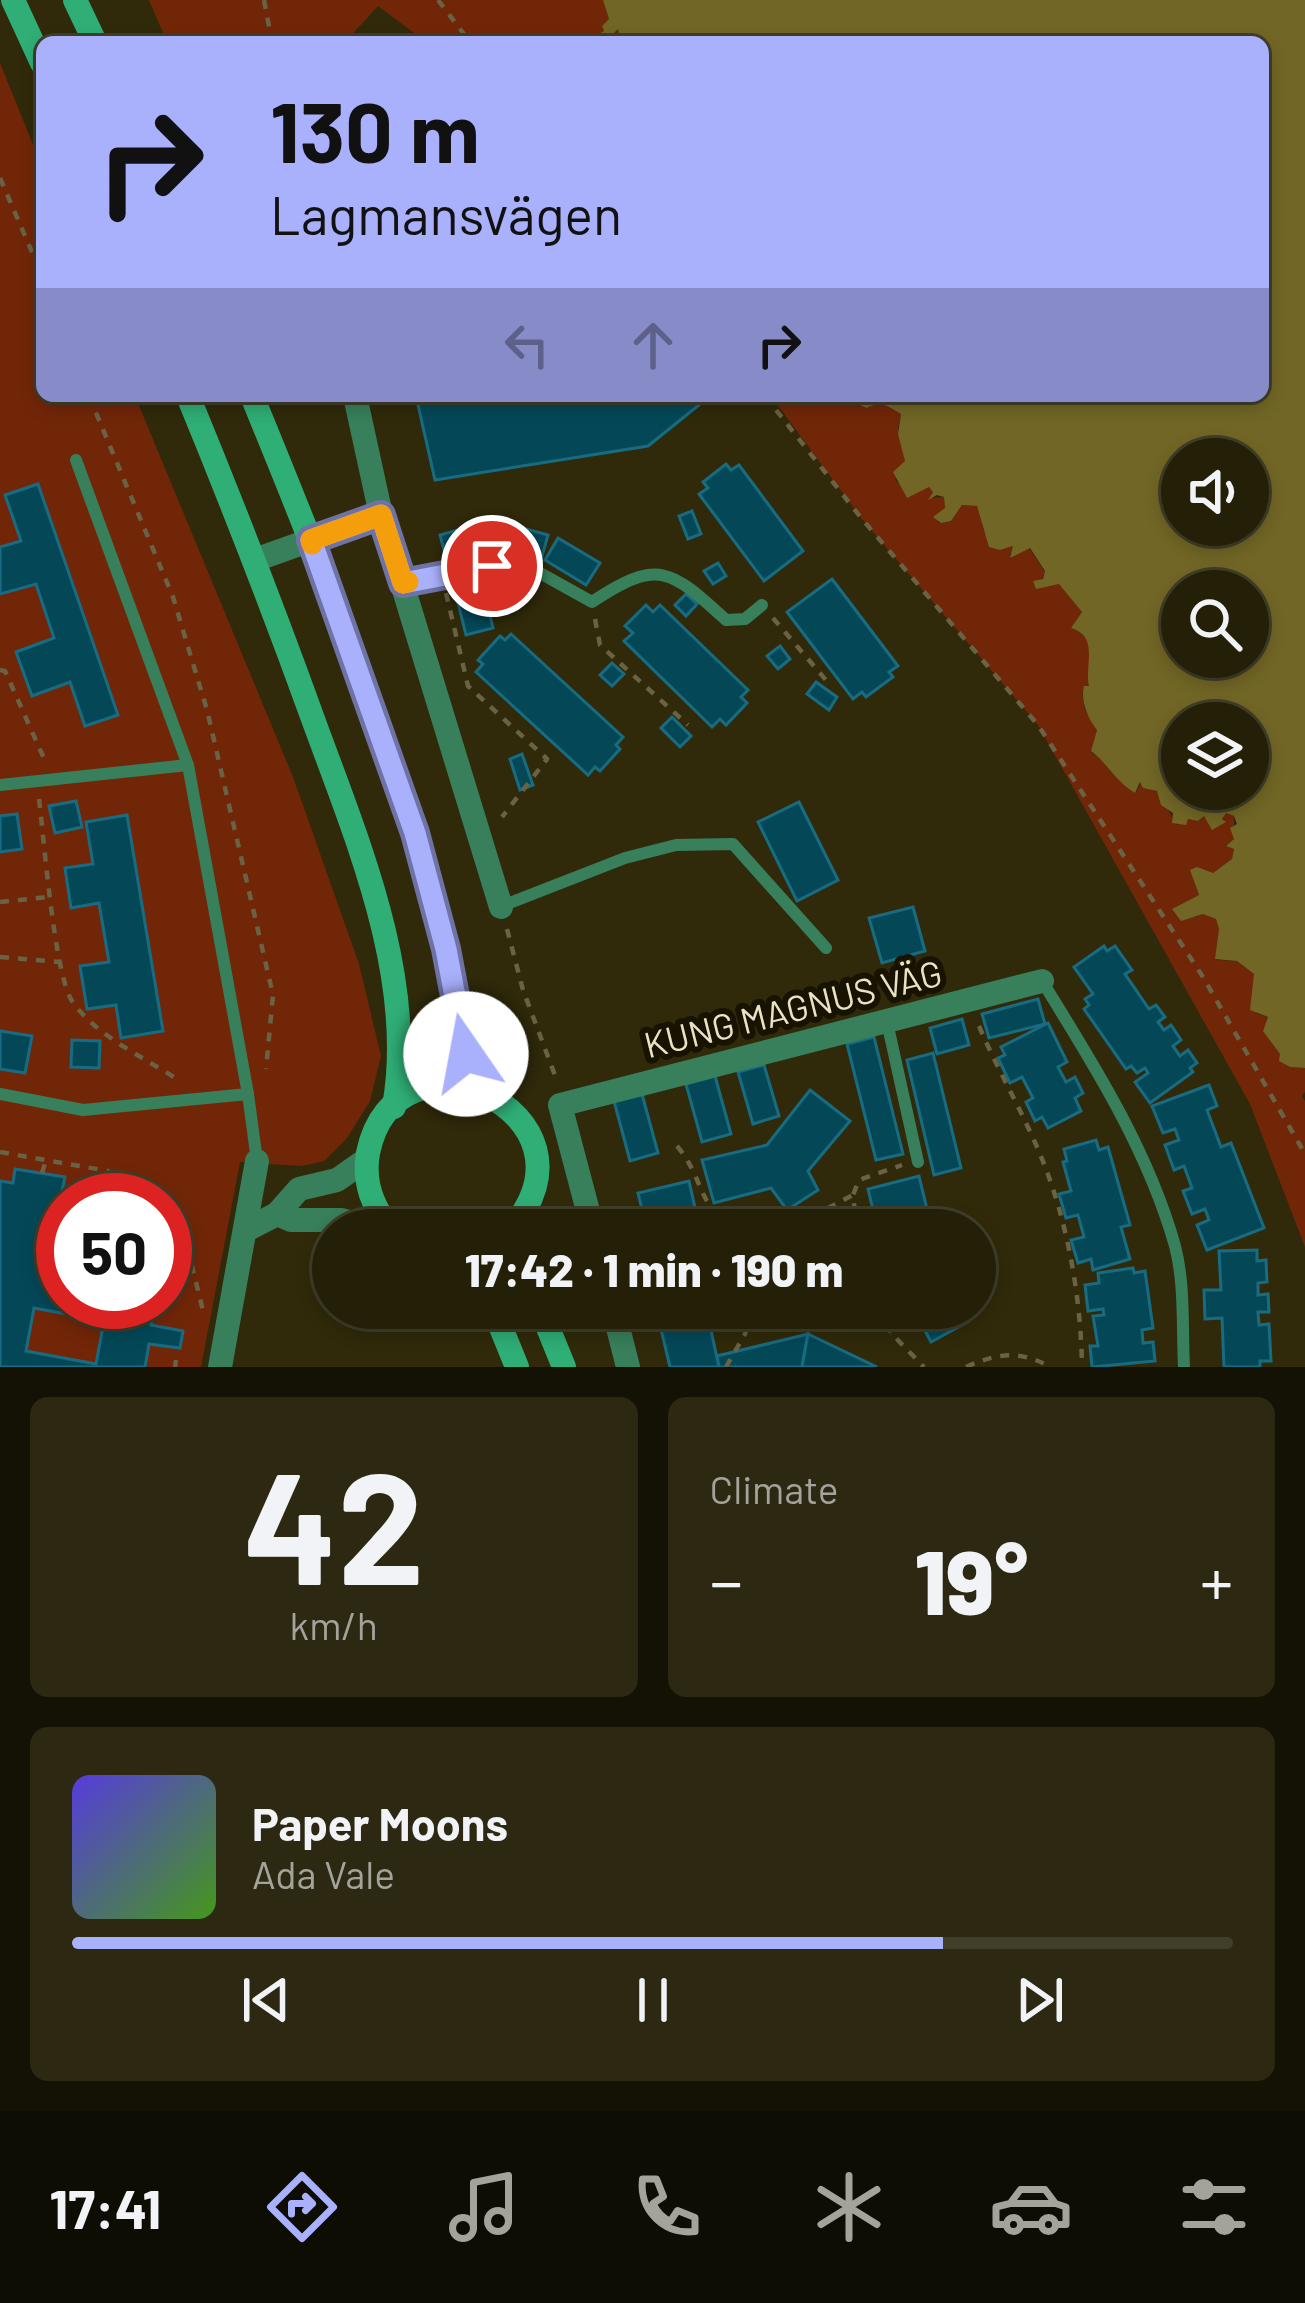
<!DOCTYPE html>
<meta charset="utf-8">
<style>
:root{--surface:#242008;--page:#2c2812;--text:#f1f3f6;--muted:#a3a39c;--line:#413e29;--accent:#a9b0fc}
body{margin:0;font-family:Barlow,sans-serif;background:var(--page);color:var(--text);height:100vh;display:flex;flex-direction:column;font-size:45px;white-space:nowrap}
*{box-sizing:border-box;margin:0}
p{font-size:39px;color:var(--muted)}
.icon{flex:none;width:66px;height:66px;fill:none;stroke:currentColor;stroke-width:2;stroke-linecap:round;stroke-linejoin:round}
.map{position:relative;height:1367px;overflow:hidden}
.panel{display:flex;flex-direction:column;gap:30px;padding:30px;background:#141204;flex:1}
.panel>*{flex:none}
.guide{position:absolute;left:36px;top:36px;width:1233px;height:366px;border-radius:18px;box-shadow:0 6px 18px #0003,0 0 0 3px var(--line);background:#a9b0fc;color:#111;overflow:hidden}
.buttons{position:absolute;left:1161px;top:438px;display:grid;gap:24px}
.buttons a{display:grid;place-items:center;width:108px;height:108px;border-radius:50%;background:var(--surface);box-shadow:0 6px 18px #0003,0 0 0 3px var(--line);font-size:60px}
.speed{position:absolute;left:36px;top:1173px;display:flex;gap:24px;font-size:60px;font-weight:700;text-align:center}
.speed>*{display:grid;place-content:center;width:156px;height:156px;border-radius:50%;background:var(--surface);box-shadow:0 6px 18px #0003,0 0 0 3px var(--line);line-height:1}
.speed .limit{border:18px solid #d22;background:#fff;color:#111}
.pin{position:absolute;display:grid;place-items:center;width:102px;height:102px;color:#fff;margin:-51px;border:6px solid #fff;border-radius:50%;box-shadow:0 3px 12px #0007}
.me{position:absolute;width:132px;margin:-66px;rotate:348deg;stroke-linejoin:round;filter:drop-shadow(0 0 9px #0008)}
.turn{display:flex;align-items:center;gap:42px;height:252px;padding:0 36px;font-size:54px}
.turn .icon{width:156px;height:156px;stroke-width:2.5}
.turn b{display:block;font-size:84px;line-height:102px}
.lanes{display:flex;align-items:center;height:114px;padding:0 36px;background:#0003;justify-content:center;gap:60px;direction:ltr}
.lanes .off{opacity:.35}
.big{font-size:90px;font-weight:800;line-height:1.1}
.panel .card{flex:1;display:flex;flex-direction:column;justify-content:center;gap:18px;min-width:0;padding:0 42px;border-radius:18px;background:var(--page)}
.panel .dial{align-items:center;gap:0}
.dial b{font-size:156px;line-height:1}
.song{display:flex;align-items:center;gap:36px}
.cover{width:144px;height:144px;border-radius:18px;background:linear-gradient(135deg,hsl(250 70% 55%),hsl(100 70% 35%))}
.played{height:12px;border-radius:6px;background:linear-gradient(90deg,var(--accent) 75%,var(--line) 75%)}
.keys{display:flex;justify-content:space-around;direction:ltr}
.heat{display:flex;justify-content:space-between;align-items:center;font-size:66px;direction:ltr}
.panel .tiles{flex:1;display:grid;gap:30px;grid-template-columns:1fr 1fr}
.card:last-child{grid-column:span 2}
.trip{position:absolute;left:312px;top:1209px;width:684px;height:120px;border-radius:60px;background:var(--surface);box-shadow:0 6px 18px #0003,0 0 0 3px var(--line);font-weight:800;line-height:120px;text-align:center}
.dock{display:flex;height:192px;justify-content:space-around;align-items:center;background:#0e0d03;color:var(--muted)}
.dock .icon{width:84px;height:84px}
.dock .current{color:var(--accent)}
.dock b{font-size:54px;color:var(--text)}
.map>svg:first-child{display:block}
.green{fill:#722608;fill-rule:evenodd}
.water{fill:#716625;fill-rule:evenodd}
.building{fill:#044858;stroke:#186c82;stroke-width:3;fill-rule:evenodd}
.lines{fill:none;stroke-linecap:round;stroke-linejoin:round}
.path{stroke:#696343;stroke-width:4.5;stroke-dasharray:9 9;stroke-linecap:butt}
.lane{stroke:#387f5b;stroke-width:12}
.street{stroke:#387f5b;stroke-width:24}
.secondary{stroke:#2fae76;stroke-width:24}
.route-casing{stroke:#6e72a4;stroke-width:30}
.route{stroke:#a9b0fc;stroke-width:21}
.slow{stroke:#f59e0b;stroke-width:21}
.labels{text-anchor:middle;stroke-width:12;stroke-linejoin:round;paint-order:stroke}
.street-label{font-size:36px;fill:#e8e3c4;stroke:#171300}
</style>
<div class="map">
<svg width="1305" height="1367" viewBox="0 0 1305 1367">
<rect width="100%" height="100%" fill="#302a0a"/>
<!-- green -->
<g class="green">
<polygon points="149,0 603,0 609,19 602,26 607,41 618,29 621,42 426,42 378,6 345,42 167,42"/>
<path d="M0,63L42,167V396H135L293,777L359,964L381,1056L370,1101L347,1138L324,1161L302,1166L240,1162L201,1367H0ZM63,1200H165V1302H63Z"/>
<path d="M771,396H841L865,408C881,398 887,405 901,414L898,428L905,461L895,480L903,486L906,497L929,487L933,491L929,498L944,497L945,508L937,521L941,523L951,521L962,505L977,506C984,524 981,538 1000,550L1014,546L1009,556L1029,548L1045,572L1041,580L1046,586L1060,584L1082,612L1071,628C1097,637 1089,662 1089,686L1082,693L1085,710L1097,730L1091,752C1109,764 1115,782 1136,793L1141,782L1143,788L1157,791L1177,825L1187,819L1199,821L1203,816L1225,821L1222,818L1226,813L1234,816V839L1226,846L1234,849L1232,859L1213,873L1193,879L1199,895L1174,908L1195,917L1203,914L1216,919L1219,929L1216,960L1237,961L1254,974L1256,1013L1269,1018L1263,1029L1280,1054V1061L1290,1067L1305,1068V1092L1302,1096L1305,1101V1247L1250,1104L1038,725L862,519Z"/>
</g>
<!-- water -->
<path class="water" d="M603,0H1305V1068L1290,1067L1279,1061L1280,1054L1263,1031L1268,1017L1250,1010L1254,974L1237,961L1215,959L1219,929L1216,919L1203,914L1181,921L1172,909L1199,895L1190,870L1197,867L1213,873L1232,859L1234,849L1226,846L1234,839L1230,828L1237,824L1234,816L1226,813L1222,819L1226,822L1212,830L1204,816L1198,821L1188,819L1186,825L1172,823L1173,813L1161,805L1157,791L1143,788L1140,782L1135,793C1115,781 1108,764 1091,751L1097,730C1088,719 1080,700 1084,686H1089C1084,666 1100,637 1071,628L1082,612L1059,584L1036,589L1033,581L1043,579L1045,571L1030,548L1010,558L1013,546L1000,550L989,547L977,506L962,505L951,521L941,523L933,517L945,508L944,497L937,495L928,500L933,492L929,487L907,498L893,472L905,461L898,434L901,414C885,404 882,401 866,408L841,396H1263V42H621L618,29L606,41L605,36L597,35L604,31L602,26L609,19ZM1182,459H1248V525H1182ZM1182,591H1248V657H1182ZM1182,723H1248V789H1182Z"/>
<!-- building -->
<g class="building">
<polygon points="416,396 692,396 699,405 648,446 435,480"/>
<polygon points="726,464 731,470 739,465 803,551 764,581 699,494 708,488 703,482"/>
<polygon points="38,484 118,715 85,726 70,682 32,696 16,652 54,638 36,584 0,594 0,547 21,541 5,495"/>
<polygon points="692,511 701,534 688,539 679,516"/>
<polygon points="486,522 493,548 447,561 440,535"/>
<polygon points="502,522 548,535 541,560 495,548"/>
<polygon points="558,538 600,563 586,585 545,560"/>
<polygon points="718,563 726,576 713,584 704,571"/>
<polygon points="832,579 898,666 889,672 893,677 866,697 862,692 853,699 787,612"/>
<polygon points="481,580 493,628 466,635 454,587"/>
<polygon points="686,594 697,604 686,616 675,605"/>
<polygon points="646,605 653,612 660,605 748,690 741,697 747,703 726,725 720,719 712,727 624,641 633,633 625,626"/>
<polygon points="511,634 623,737 616,745 620,749 600,771 595,767 588,775 476,672 483,664 478,660 500,636 505,640"/>
<polygon points="780,646 790,659 778,669 767,656"/>
<polygon points="612,663 624,674 612,686 600,675"/>
<polygon points="816,682 837,697 829,710 807,694"/>
<polygon points="672,717 691,736 680,747 661,728"/>
<polygon points="522,754 533,785 520,790 510,759"/>
<polygon points="76,801 82,827 55,833 49,806"/>
<polygon points="799,802 838,880 797,901 758,822"/>
<polygon points="17,814 22,849 0,852 0,816"/>
<polygon points="127,815 163,1031 121,1038 116,1005 87,1009 80,966 109,962 99,903 71,908 65,868 93,864 86,822"/>
<polygon points="913,907 925,951 882,963 869,918"/>
<polygon points="1104,946 1107,951 1115,946 1132,970 1125,974 1149,1009 1156,1005 1165,1017 1158,1022 1164,1030 1171,1025 1181,1040 1173,1046 1180,1056 1188,1050 1197,1063 1190,1068 1193,1072 1150,1103 1135,1082 1148,1073 1145,1068 1137,1073 1131,1066 1126,1069 1084,1009 1089,1005 1085,999 1093,994 1074,967"/>
<polygon points="1038,999 1045,1024 989,1038 982,1014"/>
<polygon points="962,1019 969,1045 937,1054 930,1028"/>
<polygon points="1048,1023 1067,1062 1058,1067 1066,1082 1075,1077 1083,1093 1075,1098 1081,1111 1048,1128 1042,1117 1035,1121 1026,1102 1033,1098 1022,1077 1010,1083 998,1058 1005,1055 1001,1047"/>
<polygon points="0,1031 32,1036 25,1073 0,1069"/>
<polygon points="874,1037 903,1154 876,1160 847,1044"/>
<polygon points="72,1040 100,1041 99,1068 71,1067"/>
<polygon points="933,1053 961,1168 934,1175 907,1060"/>
<polygon points="764,1065 779,1116 753,1124 738,1072"/>
<polygon points="715,1076 731,1134 702,1142 686,1084"/>
<polygon points="1209,1085 1217,1106 1207,1110 1221,1147 1231,1143 1264,1228 1207,1250 1197,1225 1209,1220 1205,1209 1192,1214 1183,1191 1192,1188 1184,1166 1174,1170 1165,1145 1179,1140 1175,1129 1163,1133 1152,1106"/>
<polygon points="810,1090 850,1121 808,1171 818,1190 787,1210 771,1188 714,1203 702,1160 767,1145"/>
<polygon points="642,1094 658,1153 630,1161 614,1101"/>
<polygon points="1096,1140 1099,1150 1108,1147 1130,1225 1121,1227 1130,1259 1093,1270 1091,1259 1078,1263 1071,1240 1084,1237 1078,1215 1066,1218 1059,1194 1071,1191 1063,1162 1067,1161 1064,1149"/>
<path d="M15,1169L65,1177L62,1191L86,1195V1200H63V1236L49,1234L45,1262L63,1265V1302H155L151,1325L183,1331L180,1348L149,1344L145,1367H0V1181L13,1183ZM34,1308L104,1321L96,1364L26,1351Z"/>
<polygon points="919,1176 932,1230 878,1230 868,1189"/>
<polygon points="689,1181 700,1230 647,1230 638,1193"/>
<polygon points="1257,1250 1257,1261 1266,1260 1267,1282 1258,1283 1258,1295 1268,1294 1269,1312 1258,1312 1259,1325 1269,1324 1271,1361 1260,1361 1260,1367 1224,1367 1222,1318 1205,1319 1204,1290 1221,1290 1219,1251"/>
<polygon points="1133,1268 1134,1273 1145,1271 1153,1328 1142,1330 1143,1343 1153,1342 1155,1361 1092,1367 1090,1346 1098,1346 1093,1316 1104,1315 1103,1309 1088,1311 1085,1285 1099,1283 1098,1273"/>
<polygon points="656,1308 706,1308 719,1367 670,1367"/>
<polygon points="913,1308 963,1308 969,1321 931,1342"/>
<polygon points="808,1334 802,1367 719,1367 717,1356"/>
<polygon points="808,1334 877,1367 802,1367"/>
</g>
<g class="lines">
<!-- path -->
<g class="path">
<polyline points="264,0 272,42"/>
<polyline points="438,0 470,42"/>
<polyline points="0,178 42,275"/>
<polyline points="89,396 173,597 207,710 273,995 266,1069"/>
<polyline points="765,396 862,519 1038,725 1203,977 1305,1154"/>
<polyline points="446,593 468,686 547,759 502,817"/>
<polyline points="773,618 831,686"/>
<polyline points="595,619 600,645 688,725"/>
<polyline points="0,670 5,671 46,763"/>
<path d="M39,799C44,838 54,973 72,1001C95,1035 143,1057 177,1079"/>
<polyline points="0,902 48,897"/>
<polyline points="507,929 523,990 556,1078"/>
<polyline points="0,957 61,962"/>
<path d="M979,1026C998,1071 1024,1114 1042,1159C1068,1223 1081,1298 1082,1367"/>
<path d="M677,1146C704,1178 696,1203 734,1230"/>
<polyline points="0,1152 108,1171 118,1182 126,1200"/>
<polyline points="42,1173 46,1160"/>
<polyline points="165,1223 184,1233 203,1311"/>
<polyline points="741,1230 807,1219 853,1195"/>
<polyline points="857,1230 853,1195 859,1180 902,1165"/>
<polyline points="878,1308 891,1333 924,1367"/>
<path d="M749,1325C800,1314 842,1314 891,1333"/>
<polyline points="175,1367 176,1360"/>
<polyline points="726,1367 745,1334 753,1308"/>
<path d="M966,1367C997,1353 1021,1350 1050,1367"/>
</g>
<!-- lane -->
<g class="lane">
<polyline points="76,460 188,765"/>
<path d="M403,583L492,566L540,573L592,602C659,558 670,569 726,620L745,619L762,605"/>
<polyline points="0,785 188,765 248,1094"/>
<polyline points="502,906 625,858 676,845 733,844 826,948"/>
<path d="M1042,981C1094,1065 1148,1150 1175,1246C1185,1284 1182,1328 1184,1367"/>
<polyline points="887,1022 918,1162"/>
<polyline points="0,1094 83,1110 248,1094 257,1161"/>
</g>
<!-- street -->
<g class="street">
<polyline points="355,396 381,515 501,907"/>
<polyline points="255,560 381,515"/>
<polyline points="277,1214 291,1220 342,1220 380,1230"/>
<polyline points="246,1230 277,1214 299,1189 337,1180 367,1159"/>
<polyline points="593,1230 560,1105 1042,981"/>
<polyline points="613,1308 628,1367"/>
<polyline points="220,1367 257,1161"/>
</g>
<!-- secondary -->
<g class="secondary">
<polyline points="13,0 42,63"/>
<polyline points="75,0 95,42"/>
<path d="M188,396C232,503 274,611 313,719C357,840 417,978 394,1107"/>
<path d="M252,396C311,540 370,686 415,835C426,872 438,912 446,950C456,1001 456,1056 493,1095"/>
<path d="M392,1230C373,1209 363,1182 368,1153C396,1015 613,1113 510,1230"/>
<polyline points="493,1308 517,1367"/>
<polyline points="540,1308 564,1367"/>
</g>
</g>
<g class="lines">
<!-- route casing -->
<g class="route-casing">
<polyline id="route" points="466,1054 446,949 415,833 311,540 381,515 403,583 492,566"/>
</g>
<!-- route -->
<use href="#route" class="route"/>
<!-- slow -->
<polyline class="slow" points="312,544 311,540 381,515 403,583 408,582"/>
</g>
<g class="labels">
<!-- street labels -->
<g class="street-label">
<text transform="translate(793 1009) rotate(-14)" y="13">KUNG MAGNUS VÄG</text>
</g>
</g>
</svg>
<div class="buttons">
<a><svg class="icon" aria-label="sound" viewBox="0 0 24 24"><path d="M4 9h4l5-4v14l-5-4H4zM17 9q2 3 0 6"/></svg></a>
<a><svg class="icon" aria-label="search" viewBox="0 0 24 24"><circle cx="10" cy="10" r="6"/><path d="M15 15l6 6"/></svg></a>
<a><svg class="icon" aria-label="layers" viewBox="0 0 24 24"><path d="M12 4l9 5-9 5-9-5zM3 14l9 5 9-5"/></svg></a>
</div>
<div class="speed"><div class="limit">50</div></div>
<div class="pin" style="left:492px;top:566px;background:#d93025"><svg class="icon" aria-label="arrive" viewBox="0 0 24 24"><path d="M6 21V4h12l-3 4 3 4H6"/></svg></div>
<svg class="me" style="left:466px;top:1054px" viewBox="-20 -20 40 40"><circle r="19" fill="#fff"/><path d="M0-13L10 11 0 6-10 11z" fill="#a9b0fc"/></svg>
<div class="trip">17:42 · 1 min · 190 m</div>
<div class="guide">
<div class="turn"><svg class="icon" aria-label="right" viewBox="0 0 24 24"><path d="M7 20v-9h11M14 6l5 5-5 5"/></svg><div><b>130 m</b>Lagmansvägen</div></div>
<div class="lanes"><svg class="icon off" aria-label="left" viewBox="0 0 24 24"><path d="M17 20v-9H6M10 6l-5 5 5 5"/></svg><svg class="icon off" aria-label="ahead" viewBox="0 0 24 24"><path d="M12 20V5M6 11l6-6 6 6"/></svg><svg class="icon" aria-label="right" viewBox="0 0 24 24"><path d="M7 20v-9h11M14 6l5 5-5 5"/></svg></div>
</div>
</div>
<section class="panel">
<div class="tiles">
<div class="card dial"><b>42</b><p>km/h</p></div>
<div class="card"><p>Climate</p>
<div class="heat"><a>−</a><b class="big">19°</b><a>+</a></div>
</div>
<div class="card">
<div class="song"><i class="cover"></i><div><b>Paper Moons</b><p>Ada Vale</p></div></div>
<div class="played"></div>
<div class="keys"><svg class="icon" aria-label="previous" viewBox="0 0 24 24"><path d="M18 5L8 12l10 7zM5 5v14"/></svg><svg class="icon" aria-label="pause" viewBox="0 0 24 24"><path d="M8 5v14M16 5v14"/></svg><svg class="icon" aria-label="next" viewBox="0 0 24 24"><path d="M6 5l10 7-10 7zM19 5v14"/></svg></div>
</div>
</div>
</section>
<nav class="dock">
<b>17:41</b>
<svg class="icon current" aria-label="directions" viewBox="0 0 24 24"><path d="M12 3l9 9-9 9-9-9zM9 14v-3h6M13 9l2 2-2 2"/></svg>
<svg class="icon" aria-label="music" viewBox="0 0 24 24"><path d="M9 18V5l10-2v13"/><circle cx="6" cy="18" r="3"/><circle cx="16" cy="16" r="3"/></svg>
<svg class="icon" aria-label="phone" viewBox="0 0 24 24"><path d="M5 4h4l2 5-3 2q2 4 5 5l2-3 5 2v4C11 20 4 13 5 4z"/></svg>
<svg class="icon" aria-label="climate" viewBox="0 0 24 24"><path d="M12 3v18M4 7l16 10M4 17L20 7"/></svg>
<svg class="icon" aria-label="car" viewBox="0 0 24 24"><path d="M5 17H2v-5l4-1 3-4h7l3 4 3 1v5h-3M9 17h6M6 11h13"/><circle cx="7" cy="17" r="2"/><circle cx="17" cy="17" r="2"/></svg>
<svg class="icon" aria-label="filters" viewBox="0 0 24 24"><path d="M4 7h16M4 17h16"/><circle cx="9" cy="7" r="2"/><circle cx="15" cy="17" r="2"/></svg>
</nav>
